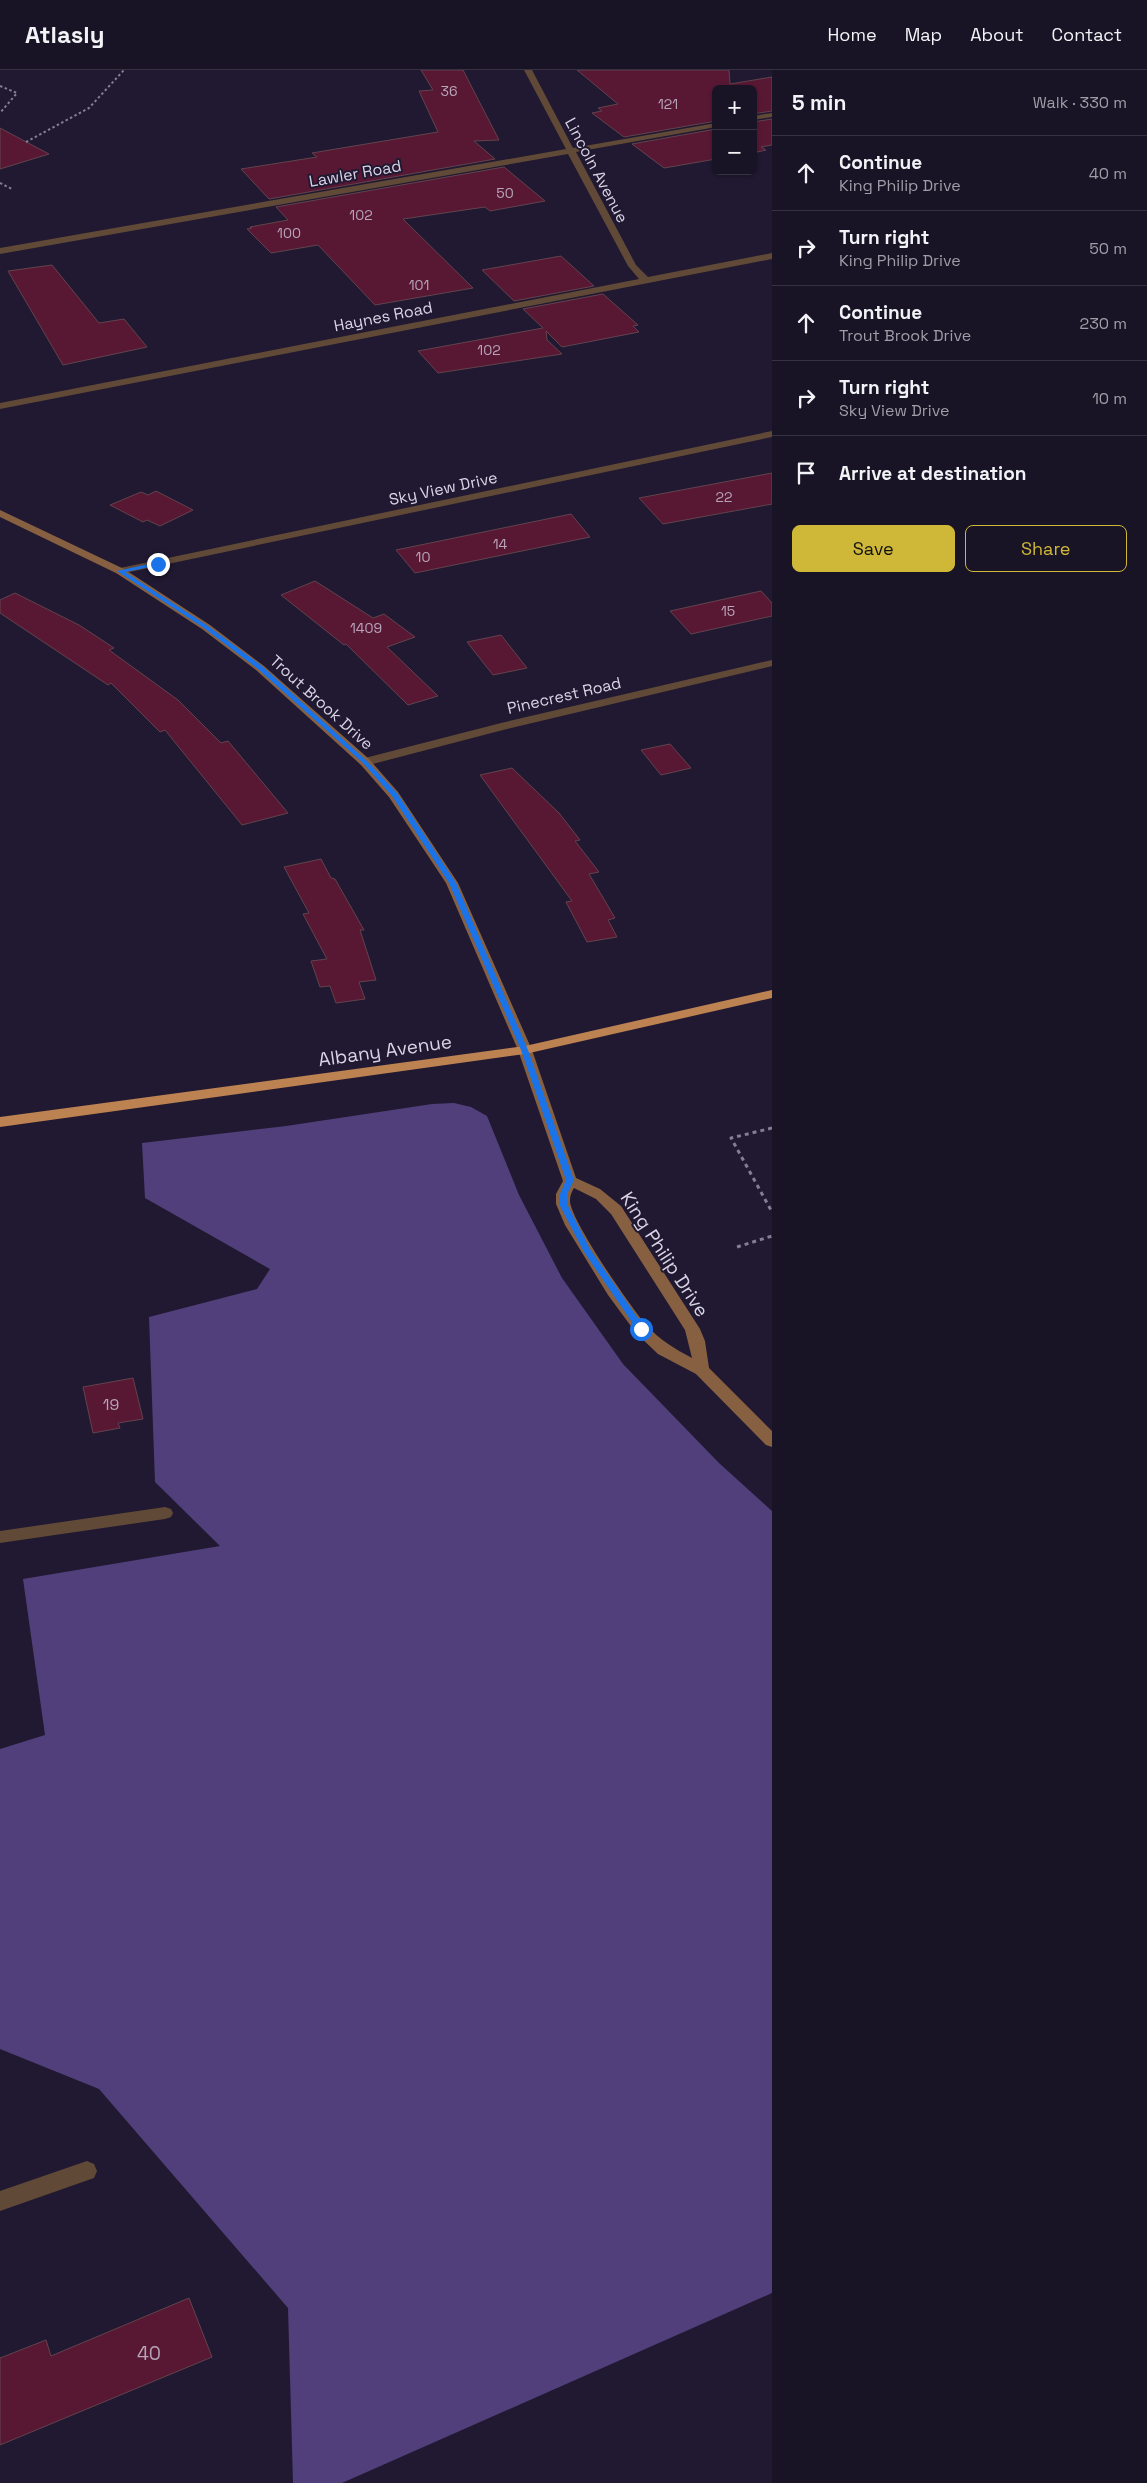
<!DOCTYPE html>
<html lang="en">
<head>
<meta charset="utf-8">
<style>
  body { margin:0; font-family:"Space Grotesk",sans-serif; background:#252032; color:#f1f3f6 }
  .controls { position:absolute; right:15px; top:15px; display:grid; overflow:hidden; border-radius:8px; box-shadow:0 1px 4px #0004 }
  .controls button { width:45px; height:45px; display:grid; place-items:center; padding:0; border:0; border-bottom:1px solid #363242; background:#181325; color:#f1f3f6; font:25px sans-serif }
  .stop { position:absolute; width:15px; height:15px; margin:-11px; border:4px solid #1a73e8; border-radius:50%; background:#fff }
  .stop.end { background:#1a73e8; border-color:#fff; box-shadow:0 1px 5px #0008 }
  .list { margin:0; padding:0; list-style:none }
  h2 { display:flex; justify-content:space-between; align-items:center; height:65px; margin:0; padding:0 20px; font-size:21px }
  h2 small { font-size:16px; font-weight:400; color:#9f9ea7 }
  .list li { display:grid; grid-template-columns:32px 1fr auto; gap:15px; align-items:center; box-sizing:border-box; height:75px; padding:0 20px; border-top:1px solid #363242 }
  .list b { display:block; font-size:19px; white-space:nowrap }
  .list p { margin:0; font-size:16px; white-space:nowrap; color:#9f9ea7 }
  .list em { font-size:16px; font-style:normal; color:#9f9ea7 }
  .actions { display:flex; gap:10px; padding:15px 20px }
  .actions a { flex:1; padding:11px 0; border:1px solid #cfb837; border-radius:8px; text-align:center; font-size:18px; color:#cfb837 }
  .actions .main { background:#cfb837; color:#111 }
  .icon { flex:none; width:28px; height:28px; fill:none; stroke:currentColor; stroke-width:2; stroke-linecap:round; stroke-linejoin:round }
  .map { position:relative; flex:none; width:772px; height:2413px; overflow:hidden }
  header { display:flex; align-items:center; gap:30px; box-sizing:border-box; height:70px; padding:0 25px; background:#181325; border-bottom:1px solid #363242 }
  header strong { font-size:24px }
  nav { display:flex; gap:28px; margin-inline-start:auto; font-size:18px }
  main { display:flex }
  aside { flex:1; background:#181325 }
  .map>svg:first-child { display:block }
  .forest { fill:#503f7a }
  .building { fill:#581834; stroke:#62434d }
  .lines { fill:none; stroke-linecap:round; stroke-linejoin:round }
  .path-far1 { stroke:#837e92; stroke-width:2; stroke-dasharray:2.5 2.5; stroke-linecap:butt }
  .path { stroke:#837e92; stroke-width:3; stroke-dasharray:4 4; stroke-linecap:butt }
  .street { fill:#604936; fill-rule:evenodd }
  .secondary { fill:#866041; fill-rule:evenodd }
  .highway { fill:#bd8251; fill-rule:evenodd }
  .route { fill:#1a73e8 }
  .labels { text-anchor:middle; stroke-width:4; stroke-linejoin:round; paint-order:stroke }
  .far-number-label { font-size:14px; fill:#b8a5b9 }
  .far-street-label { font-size:16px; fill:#d8d4e5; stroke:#201931 }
  .number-label { font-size:16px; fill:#b8a5b9 }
  .street-label { font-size:19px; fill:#d8d4e5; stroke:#201931 }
  .near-number-label { font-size:19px; fill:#b8a5b9 }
</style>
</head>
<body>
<header>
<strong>Atlasly</strong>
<nav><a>Home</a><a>Map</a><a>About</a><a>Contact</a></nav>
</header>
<main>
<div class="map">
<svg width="772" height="2413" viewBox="0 0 772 2413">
  <rect width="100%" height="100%" fill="#201931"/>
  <path class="forest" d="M454 1033 471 1037 487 1046 519 1125 562 1208 623 1294 719 1393 772 1441V2223L342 2413H293L288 2238 99 2019 0 1979V1679L45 1665 23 1509 220 1476 155 1412 149 1247 257 1219 270 1199 145 1128 142 1073 286 1056 432 1034Z"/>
  <path class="building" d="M421 0H463L499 70 474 71 495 89 269 129 241 99 317 87 312 83 438 62 419 21 433 20Z
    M577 0H729L730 14 772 7V41L753 44V19H716V51L624 67 592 43 602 41 598 38 618 34Z
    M772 49V75L761 77 766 80 753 83V52Z
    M0 58 49 84 0 99Z
    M716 59V89L664 98 632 74Z
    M504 97 545 131 490 141 485 137 403 149 473 218 375 235 318 175 271 183 247 159 252 158 250 157 288 150 276 137Z
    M561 186 594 216 514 231 482 200Z
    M52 195 99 253 124 249 147 277 63 295 8 201Z
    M603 224 638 255 633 256 639 262 562 277 546 261 547 270 562 284 438 303 418 281 543 258 523 239Z
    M772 403V434L663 454 639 428Z
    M156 421 193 440 160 456 147 450 143 452 110 435 141 422 148 425Z
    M571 444 590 467 415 503 396 480Z
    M315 511 373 548 384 544 415 567 387 577 438 626 408 635 346 574 344 575 281 525Z
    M761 521 772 533V546L691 564 670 541Z
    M15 523 79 555 114 578 109 580 178 630 221 673 228 671 288 743 242 755 165 660 160 662 111 613 108 615 0 543V530Z
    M501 565 527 598 493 605 467 572Z
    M670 674 691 698 661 705 641 680Z
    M512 698 559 743 580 770 575 771 599 802 589 804 615 848 608 850 617 867 587 872 566 832 572 831 480 705Z
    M321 789 331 808 335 809 364 860H360L376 910 359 912 365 929 336 933 330 916 320 917 311 891 327 889 303 844 309 843 284 797Z
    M133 1308 143 1349 118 1353 120 1358 93 1363 83 1317Z
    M189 2228 212 2287 0 2375V2288L46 2270 51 2286Z"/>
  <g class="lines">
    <path class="path-far1" d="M0 16 17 23 0 43
      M26 72 89 38 124 0
      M0 113 12 119"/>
    <path class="path" d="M772 1058 731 1068 772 1142
      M737 1177 772 1166"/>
    <path class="street" d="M524 0H532L573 78 716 53V57L576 82 636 195 648 207 772 183V189L0 339V333L639 209 628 196 568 84 0 184V178L566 79Z
      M772 43V47L753 50V46Z
      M772 361V367L120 504 115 501 120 498Z
      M772 590V596L503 660 365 696 359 692 361 689 501 653Z
      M165 1437 171 1439 173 1443 171 1447 165 1449 0 1473V1461Z
      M87 2091 94 2094 97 2101 94 2108 0 2141V2121Z"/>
    <path class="secondary" d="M0 440 124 499 210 555 264 596 369 689 398 722 458 813 532 980 576 1108 600 1119 621 1136 700 1259 705 1271 709 1298 772 1361V1377L766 1375 696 1304 658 1284 636 1263 608 1225 565 1155 556 1134V1124L563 1111 518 980 446 813 389 727 361 695 256 600 202 559 116 503 0 447ZM574 1118 596 1129 611 1144 685 1260 692 1288C675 1279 660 1270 646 1255 630 1236 573 1154 570 1132 570 1126 571 1123 574 1118Z"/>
    <path class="highway" d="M772 920V928L525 984 0 1057V1047L525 976Z"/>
  </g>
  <path class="route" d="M158 492 160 495 125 502 208 556 262 596 367 691 397 723 456 813 528 980 574 1110 567 1124V1134L590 1179 644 1257V1261H638L584 1182 559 1134 560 1124 566 1110 521 980 449 813 392 726 363 693 258 599 204 558 117 501Z"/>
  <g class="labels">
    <g class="far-number-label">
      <text x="449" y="26">36</text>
      <text x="668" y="39">121</text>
      <text x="505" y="128">50</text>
      <text x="361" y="150">102</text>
      <text x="289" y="168">100</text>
      <text x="419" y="220">101</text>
      <text x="489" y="285">102</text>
      <text x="724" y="432">22</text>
      <text x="500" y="479">14</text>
      <text x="423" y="492">10</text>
      <text x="728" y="546">15</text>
      <text x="366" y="563">1409</text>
    </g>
    <g class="far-street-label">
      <text transform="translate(597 100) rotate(62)" y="6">Lincoln Avenue</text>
      <text transform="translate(355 103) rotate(-10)" y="6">Lawler Road</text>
      <text transform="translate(383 246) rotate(-11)" y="6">Haynes Road</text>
      <text transform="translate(443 418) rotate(-12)" y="6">Sky View Drive</text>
      <text transform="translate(564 625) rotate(-13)" y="6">Pinecrest Road</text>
      <text transform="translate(322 632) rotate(42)" y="6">Trout Brook Drive</text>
    </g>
    <g class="number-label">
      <text x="111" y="1340">19</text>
    </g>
    <g class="street-label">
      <text transform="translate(385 980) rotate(-8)" y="7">Albany Avenue</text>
      <text transform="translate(665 1184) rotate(57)" y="7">King Philip Drive</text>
    </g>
    <g class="near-number-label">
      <text x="149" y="2290">40</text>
    </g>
  </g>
</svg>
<div class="controls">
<button>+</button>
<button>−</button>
</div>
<div class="stop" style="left:641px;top:1259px"></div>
<div class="stop end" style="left:158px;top:494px"></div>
</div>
<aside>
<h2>5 min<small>Walk · 330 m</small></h2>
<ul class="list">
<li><svg class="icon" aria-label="ahead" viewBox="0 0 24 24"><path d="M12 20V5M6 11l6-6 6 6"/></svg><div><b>Continue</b><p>King Philip Drive</p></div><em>40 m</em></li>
<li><svg class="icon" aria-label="right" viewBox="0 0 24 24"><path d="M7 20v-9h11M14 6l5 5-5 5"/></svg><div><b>Turn right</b><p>King Philip Drive</p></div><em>50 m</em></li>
<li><svg class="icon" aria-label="ahead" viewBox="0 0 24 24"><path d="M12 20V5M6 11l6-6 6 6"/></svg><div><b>Continue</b><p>Trout Brook Drive</p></div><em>230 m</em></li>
<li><svg class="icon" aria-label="right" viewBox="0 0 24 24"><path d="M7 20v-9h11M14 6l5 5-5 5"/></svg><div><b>Turn right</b><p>Sky View Drive</p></div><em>10 m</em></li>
<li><svg class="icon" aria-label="arrive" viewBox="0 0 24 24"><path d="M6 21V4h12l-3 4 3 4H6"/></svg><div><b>Arrive at destination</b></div></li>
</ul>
<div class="actions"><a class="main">Save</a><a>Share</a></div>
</aside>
</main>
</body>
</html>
